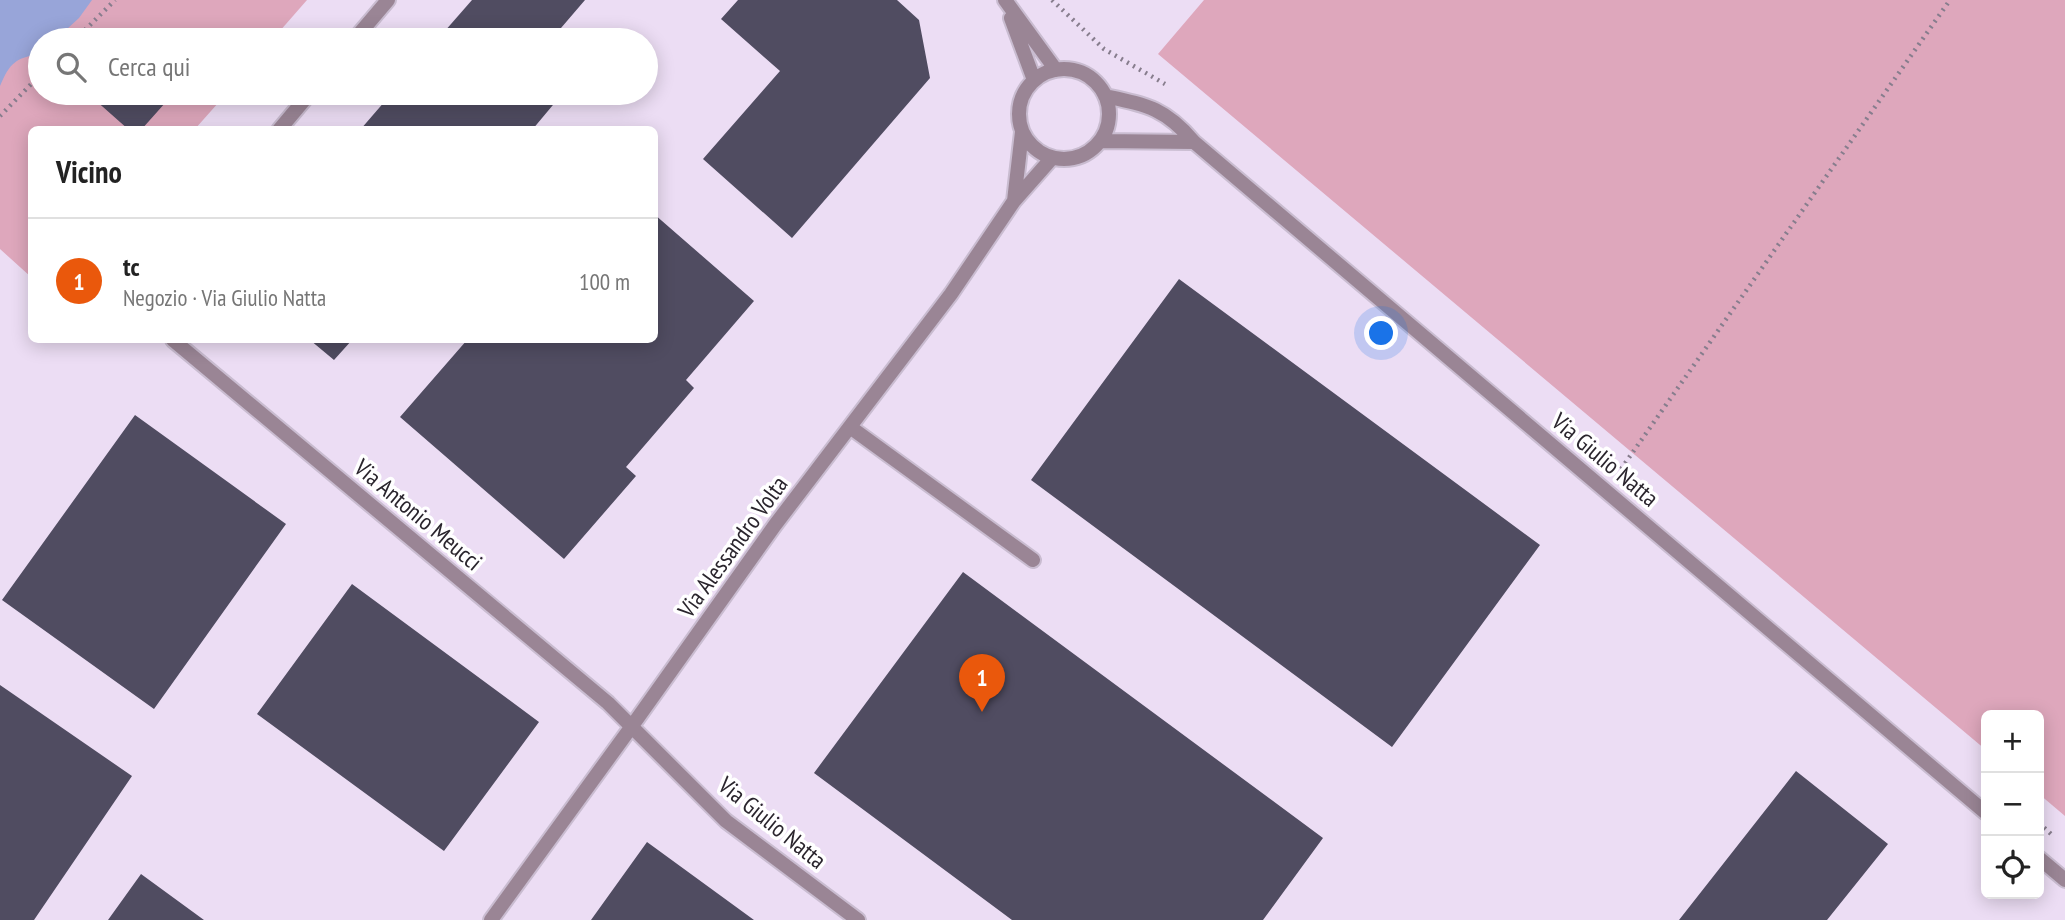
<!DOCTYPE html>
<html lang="it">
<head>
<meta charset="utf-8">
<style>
  body { margin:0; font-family:"PT Sans Narrow",sans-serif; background:#f2f2f2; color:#222 }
  .controls { position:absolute; right:21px; bottom:21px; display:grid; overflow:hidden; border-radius:10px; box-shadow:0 4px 18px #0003 }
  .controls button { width:63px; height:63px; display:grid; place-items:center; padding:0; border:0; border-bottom:2px solid #e0e0e0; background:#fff; color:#222; font:35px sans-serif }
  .you { position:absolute; left:1382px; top:334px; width:24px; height:24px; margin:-18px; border:5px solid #fff; border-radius:50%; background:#1a73e8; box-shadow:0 0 0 10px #1a73e833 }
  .badge { display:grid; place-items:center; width:46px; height:46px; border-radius:50%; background:#ea580c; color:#fff; font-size:23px; font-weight:700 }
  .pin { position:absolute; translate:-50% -58px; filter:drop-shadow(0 2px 4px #0008) }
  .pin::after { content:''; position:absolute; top:37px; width:24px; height:21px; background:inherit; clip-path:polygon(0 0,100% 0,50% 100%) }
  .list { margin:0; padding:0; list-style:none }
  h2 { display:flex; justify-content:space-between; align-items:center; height:91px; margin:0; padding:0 28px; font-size:30px }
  h2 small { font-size:23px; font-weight:400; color:#767676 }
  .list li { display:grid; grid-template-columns:46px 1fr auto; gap:21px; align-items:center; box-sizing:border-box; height:126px; padding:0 28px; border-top:2px solid #e0e0e0 }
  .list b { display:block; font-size:26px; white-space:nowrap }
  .list p { margin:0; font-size:23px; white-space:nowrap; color:#767676 }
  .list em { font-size:23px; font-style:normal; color:#767676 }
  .icon { flex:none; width:38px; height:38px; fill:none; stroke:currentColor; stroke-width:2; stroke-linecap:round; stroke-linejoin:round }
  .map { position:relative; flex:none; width:2065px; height:920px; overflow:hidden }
  .search { position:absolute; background:#fff; box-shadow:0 4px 18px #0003; left:28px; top:28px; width:630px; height:77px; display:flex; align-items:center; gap:18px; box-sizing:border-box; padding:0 24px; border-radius:38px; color:#767676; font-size:26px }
  .panel { position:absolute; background:#fff; box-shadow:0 4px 18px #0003; left:28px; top:126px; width:630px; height:217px; border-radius:10px }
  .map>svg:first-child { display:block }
  .green { fill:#dea7bc }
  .water { fill:#98a5d9 }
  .building { fill:#504c61 }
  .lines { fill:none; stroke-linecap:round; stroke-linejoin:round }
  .street-casing { stroke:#c9bcd0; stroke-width:18 }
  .path { stroke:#877d8d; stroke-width:4.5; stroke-dasharray:2 5; stroke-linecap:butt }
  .street { stroke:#9a8595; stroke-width:14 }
  .labels { text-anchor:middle; stroke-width:7; stroke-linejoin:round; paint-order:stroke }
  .street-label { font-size:24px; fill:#2a252d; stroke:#fff }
</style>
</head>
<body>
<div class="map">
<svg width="2065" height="920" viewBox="0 0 2065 920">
  <rect width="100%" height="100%" fill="#ecddf4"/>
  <path class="green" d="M0 0H307L272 40H40V93H227L195 129 32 130 31 277 0 249Z
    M1204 0H2065V816L2039 794V715H1986V750L1158 54Z"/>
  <path class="water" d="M0 0H92L79 18 55 40H40V54C15 58 10 63 0 86Z"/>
  <path class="building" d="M472 0H585L561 28 574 40H437Z
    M738 0H897L919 20 930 78 792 238 703 159 780 71 721 19Z
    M100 93H174L141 130H129L94 99Z
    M392 93H563L532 130H360Z
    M654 214 754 301 686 380 694 388 626 467 636 476 564 559 400 417 467 340H654Z
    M1179 279 1540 545 1392 747 1031 480Z
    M310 340H352L334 360Z
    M135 415 286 524 154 709 2 600Z
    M963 572 1323 838 1263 920H1012L814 773Z
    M352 584 539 722 444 851 257 714Z
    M0 685 132 776 34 920H0Z
    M1796 771 1888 844 1827 920H1679Z
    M647 842 754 920H591Z
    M141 874 204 920H108Z"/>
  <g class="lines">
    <defs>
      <path id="street" d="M1005 0 1056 70
        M1011 18 1034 80
        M354 40 388 0
        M1019 114a45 45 0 1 1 90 0a45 45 0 1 1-90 0Z
        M1105 96C1147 105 1165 108 1194 142L1986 813
        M279 130 310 93
        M1100 141 1194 142
        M1014 201 1022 132
        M173 340 608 703 726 821 858 920
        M850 427 1033 560
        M2039 858 2065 880
        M491 920 632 726 775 525 951 294 1014 201 1052 158"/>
    </defs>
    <use href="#street" class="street-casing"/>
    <path class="path" d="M1052 0 1104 49 1165 84
      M75 40 115 0
      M0 116 40 75
      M1621 469 1950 0
      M2039 823 2051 834"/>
    <use href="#street" class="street"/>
  </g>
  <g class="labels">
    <g class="street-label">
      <text transform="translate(1605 460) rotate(40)" y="8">Via Giulio Natta</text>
      <text transform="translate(418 515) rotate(40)" y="8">Via Antonio Meucci</text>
      <text transform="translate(733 547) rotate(-54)" y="8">Via Alessandro Volta</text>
      <text transform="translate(772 823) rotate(39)" y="8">Via Giulio Natta</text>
    </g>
  </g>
</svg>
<div class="controls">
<button>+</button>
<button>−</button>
<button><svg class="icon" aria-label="locate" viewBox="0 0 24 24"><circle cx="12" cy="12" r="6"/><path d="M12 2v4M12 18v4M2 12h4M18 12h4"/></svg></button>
</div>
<div class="you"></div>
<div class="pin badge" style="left:982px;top:712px">1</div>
<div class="search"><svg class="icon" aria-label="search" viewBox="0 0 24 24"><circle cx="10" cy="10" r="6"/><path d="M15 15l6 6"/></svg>Cerca qui</div>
<section class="panel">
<h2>Vicino<small></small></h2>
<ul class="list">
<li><span class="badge">1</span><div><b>tc</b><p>Negozio · Via Giulio Natta</p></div><em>100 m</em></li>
</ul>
</section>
</div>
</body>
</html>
